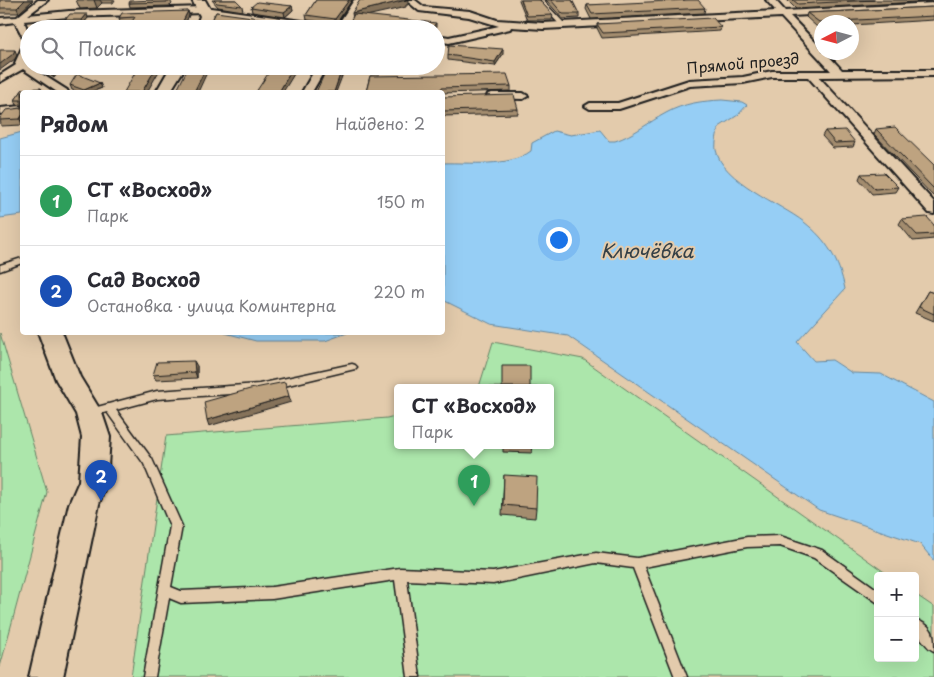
<!DOCTYPE html>
<html lang="ru">
<head>
<meta charset="utf-8">
<style>
  body { margin:0; font-family:"Playpen Sans",sans-serif; background:#f2f2f3; color:#2b2b33 }
  .controls { position:absolute; right:15px; bottom:15px; display:grid; overflow:hidden; border-radius:5px; box-shadow:0 5px 20px #0002 }
  .controls button { width:45px; height:45px; display:grid; place-items:center; padding:0; border:0; border-bottom:1px solid #e1e1e2; background:#fff; color:#2b2b33; font:25px sans-serif }
  .compass { position:absolute; left:814px; top:15px; width:45px; height:45px; border-radius:50%; background:#fff; box-shadow:0 5px 20px #0002; rotate:264deg }
  .you { position:absolute; left:558px; top:239px; width:18px; height:18px; margin:-12px; border:4px solid #fff; border-radius:50%; background:#1a73e8; box-shadow:0 0 0 8px #1a73e833 }
  .badge { display:grid; place-items:center; width:32px; height:32px; border-radius:50%; background:#7c3aed; color:#fff; font-size:16px; font-weight:700 }
  .pin { position:absolute; translate:-50% -41px; filter:drop-shadow(0 1px 2px #0008) }
  .pin::after { content:''; position:absolute; top:26px; width:18px; height:15px; background:inherit; clip-path:polygon(0 0,100% 0,50% 100%) }
  .popup { position:absolute; left:394px; top:384px; width:160px; height:65px; box-sizing:border-box; display:grid; place-content:center; border-radius:5px; background:#fff; filter:drop-shadow(0 1px 4px #0005); font-size:16px; white-space:nowrap; color:#7c7c81 }
  .popup b { font-size:19px; color:#2b2b33 }
  .popup::after { content:''; position:absolute; left:50%; top:100%; margin-left:-10px; border:10px solid transparent; border-top-color:#fff }
  .list { margin:0; padding:0; list-style:none }
  h2 { display:flex; justify-content:space-between; align-items:center; height:65px; margin:0; padding:0 20px; font-size:21px }
  h2 small { font-size:16px; font-weight:400; color:#7c7c81 }
  .list li { display:grid; grid-template-columns:32px 1fr auto; gap:15px; align-items:center; box-sizing:border-box; height:90px; padding:0 20px; border-top:1px solid #e1e1e2 }
  .list b { display:block; font-size:19px; white-space:nowrap }
  .list p { margin:0; font-size:16px; white-space:nowrap; color:#7c7c81 }
  .list em { font-size:16px; font-style:normal; color:#7c7c81 }
  .icon { flex:none; width:28px; height:28px; fill:none; stroke:currentColor; stroke-width:2; stroke-linecap:round; stroke-linejoin:round }
  .map { position:relative; flex:none; width:934px; height:677px; overflow:hidden }
  .search { position:absolute; background:#fff; box-shadow:0 5px 20px #0002; left:20px; top:20px; width:425px; height:55px; display:flex; align-items:center; gap:12px; box-sizing:border-box; padding:0 18px; border-radius:28px; color:#7c7c81; font-size:19px }
  .panel { position:absolute; background:#fff; box-shadow:0 5px 20px #0002; left:20px; top:90px; width:425px; height:245px; border-radius:5px }
  .map>svg:first-child { display:block }
  .green { fill:#ace6ab; stroke:#648164 }
  .water { fill:#96cef5; stroke:#65879e }
  .lines { fill:none; stroke-linecap:round; stroke-linejoin:round }
  .lane-casing { stroke:#1c1c1c; stroke-width:3 }
  .street-casing { stroke:#1c1c1c; stroke-width:4 }
  .secondary-casing { stroke:#1c1c1c; stroke-width:4 }
  .lane { fill:#e3cbac; fill-rule:evenodd }
  .street { fill:#e3cbac; fill-rule:evenodd }
  .secondary { fill:#e3cbac; fill-rule:evenodd }
  .wall { fill:#a38c6e; stroke:#1c1c1c }
  .shaded-wall { fill:#85725a; stroke:#1c1c1c }
  .building { fill:#bea380; stroke:#1c1c1c }
  .labels { text-anchor:middle; stroke-width:4; stroke-linejoin:round; paint-order:stroke }
  .far-street-label { font-size:15px; fill:#1c1c1c; stroke:#e3cbac }
  .water-label { font-size:19px; font-style:italic; fill:#344047; stroke:#e3cbac }
</style>
</head>
<body>
<div class="map">
<svg width="934" height="677" viewBox="0 0 934 677">
  <rect width="100%" height="100%" fill="#e3cbac"/>
  <filter id="ink" filterUnits="userSpaceOnUse"><feTurbulence type="fractalNoise" baseFrequency=".02" numOctaves="2"/><feDisplacementMap in="SourceGraphic" scale="10" xChannelSelector="R" yChannelSelector="G"/><feConvolveMatrix kernelMatrix="1 2 1 2 8 2 1 2 1" color-interpolation-filters="sRGB"/></filter>
  <g filter="url(#ink)">
    <path class="green" d="M0 333 47 492 0 667Z
      M493 342 583 359 890 576H878V658H915V594L934 607V677H131L166 436 387 418 398 415V445H550V387H479Z"/>
    <path class="water" d="M722 100 742 102 747 105 738 115 719 127C717 134 715 144 716 150 722 181 781 204 804 222 827 240 839 260 845 289L797 342 814 361 832 360 852 373 881 374 934 402V561L920 544 819 510 568 336 491 324 443 300V163C470 162 508 168 531 151L532 143 554 131 571 135 600 130 609 141H615C634 135 649 122 666 113 684 103 702 101 722 100Z
      M22 132V215L0 218V138Z
      M225 333H347L325 341H256Z"/>
    <g class="lines">
      <defs>
        <path id="lane" d="M540 0H544L547 5 564 23V25H560L543 7Z
          M22 258V263L0 271V265Z
          M352 364 355 365 357 367 355 369 259 392 157 399 116 410 152 459 182 526 171 587 181 591 272 587 400 568 493 572 596 553 637 558 747 537 780 536 822 550 878 590V603L814 558 780 546 747 547 644 567 687 677H675L633 568 596 563 493 584 407 580 420 677H408L395 580 272 599 181 603 169 598 155 677H143L170 526 144 464 107 412 89 417 86 416 84 413 86 410 157 391 259 384Z
          M915 619C934 627 934 633 934 651 926 648 923 638 915 633Z"/>
        <path id="street" d="M38 0H48L28 15 69 11 204 7 337 26 354 0H362L345 29H319L204 13 69 17 24 21C30 34 31 49 25 62L29 66 67 90 68 92H57L23 69 0 82V75L16 65 15 63 25 41 15 22 0 24V18L17 17Z
          M406 0H415L424 7 470 11 497 20 543 23 776 11 766 0H775L785 11 934 3V9L790 16 822 49V52H825L842 70H934V76L819 77 934 202V214L929 213 808 77H772L743 83 690 86 619 109H590L585 106 590 103H618L689 80 743 77 772 71H831L781 17 543 29 511 27 510 29 449 43 436 41V35L449 37 499 26 469 17 419 11Z
          M317 66H327L312 92H302Z
          M492 93H523L528 96 523 99 488 98 487 96 488 94Z
          M22 106V112L0 114V108Z"/>
        <path id="secondary" d="M192 0H205L214 16 209 29H195L200 16Z
          M171 66H186L170 92H156Z
          M38 332H62L80 377 102 413 110 437 107 481 99 504 63 677H29L69 504 79 481 82 437 76 414 56 380Z"/>
      </defs>
      <use href="#lane" class="lane-casing"/>
      <use href="#street" class="street-casing"/>
      <use href="#secondary" class="secondary-casing"/>
      <use href="#lane" class="lane"/>
      <use href="#street" class="street"/>
      <use href="#secondary" class="secondary"/>
    </g>
    <path class="wall" d="M0 0H33L19 13H0Z
      M76 0H115L113 3H102L97 8 80 9Z
      M157 0H170L172 4 170 6 130 7 129 3Z
      M212 0H236L242 6 243 11 218 7Z
      M316 0H352L336 24 307 20 306 15Z
      M519 0H540L542 3 553 15 552 20H527Z
      M546 0H572L579 14V18L563 19Z
      M787 0H934V1L796 9Z
      M587 5 705 8 704 13 591 19 586 9Z
      M292 6 293 10 285 17 252 12 251 7Z
      M934 7V20L852 25V22H822V26L817 27 806 17 807 13Z
      M188 11 189 15 183 29H127L132 22 120 23 119 18Z
      M216 12 275 25 270 29H242L228 27 227 29H208Z
      M88 18 83 24 67 25 65 20Z
      M597 24 721 27 720 31 602 38 597 28Z
      M503 54 495 66 448 60V55Z
      M37 66H62L54 78Z
      M370 76 511 86V91L442 93 366 92Z
      M100 83 102 88 91 92H80L72 90 70 85Z
      M23 89 22 125 1 126 0 118 21 108V105H17L15 100Z
      M442 97 518 109V114L442 116Z
      M876 129 934 165V197L874 134Z
      M825 131 855 142 853 147 833 148 822 136Z
      M861 174 898 187 895 192 872 194 859 179Z
      M902 219 934 225V239L913 241 899 224Z
      M928 291 934 293V321L915 313Z
      M197 366V378L156 380 153 375Z
      M503 445H533L532 453 503 452Z
      M504 475 536 508 535 518 502 515Z"/>
    <path class="shaded-wall" d="M25 0H33L19 13 17 8Z
      M94 0H100L102 3 97 8Z
      M349 0H352L336 24 335 19Z
      M404 0H408V5H406V7L353 19 352 13Z
      M292 6 293 10 285 17 284 12Z
      M188 11 189 15 183 29H179Z
      M87 14 88 18 83 24 82 20Z
      M274 20 275 25 270 29H266L265 27Z
      M227 22 228 27 227 29H224Z
      M436 23V27L435 29H431Z
      M503 49V54L495 66V62Z
      M15 50 17 55 15 59 0 70V64Z
      M55 66H62L54 78 51 72Z
      M157 66H162L147 92H142Z
      M207 66H210L198 92H194Z
      M294 66H299L283 92H279Z
      M343 66H346L336 92H334Z
      M100 83 102 88 91 92H85L84 90Z
      M41 88 43 92H38Z
      M22 115V125L20 119Z
      M194 361 197 366V378L195 372Z
      M289 396 291 402 209 426 207 420Z"/>
    <path class="building" d="M0 0H25L17 8H0Z
      M157 0H170L169 2 129 3 130 1Z
      M214 0H236L242 6 217 3Z
      M316 0H349L335 19 306 15Z
      M360 0H406L352 13Z
      M521 0H540L542 3 553 15 527 16Z
      M551 0H572L579 14H563Z
      M689 0H698L705 8 592 14 587 5Z
      M793 0H874L798 4Z
      M257 2 292 6 284 12 251 7Z
      M934 7V16L819 22 807 13Z
      M188 11 179 29H127L135 17 119 18 122 13Z
      M216 12 274 20 265 27 227 22 224 29H208Z
      M70 14H87L82 20H65Z
      M354 14 436 23 431 29H347Z
      M713 18 721 27 603 33 597 24Z
      M301 23 319 26 317 29H297Z
      M449 45 503 49 495 62 448 55Z
      M0 50H15L13 54 0 64Z
      M43 66H55L51 72Z
      M139 66H157L142 92H124Z
      M189 66H207L194 92H176Z
      M273 66H294L279 92H256Z
      M328 66H343L334 92H316Z
      M77 74 100 83 84 90 70 85Z
      M507 74 511 86 441 88 440 92H366L370 76Z
      M41 88 38 92H22V115L20 119 0 120V118L6 110 21 108V100H15L23 89Z
      M514 95 518 109 442 111V97Z
      M895 127 934 165V189L876 129Z
      M845 130 855 142 835 143 825 131Z
      M884 173 898 187 875 189 861 174Z
      M927 217 934 225V234L917 235 902 219Z
      M928 291 934 293V314L919 307Z
      M194 361 195 372 153 375 157 362Z
      M502 366H530V387H502Z
      M285 382 289 396 207 420 204 402 250 389Z
      M504 475 537 477 536 508 503 505Z"/>
  </g>
  <g class="labels">
    <g class="far-street-label">
      <text transform="translate(743 64) rotate(-5)" y="5">Прямой проезд</text>
    </g>
    <g class="water-label">
      <text x="647" y="258">Ключёвка</text>
    </g>
  </g>
</svg>
<div class="controls">
<button>+</button>
<button>−</button>
</div>
<svg class="compass" viewBox="-18 -18 36 36"><path d="M0-13l5 13h-10z" fill="#e53935"/><path d="M0 13l5-13h-10z" fill="#7c7c81"/></svg>
<div class="you"></div>
<div class="pin badge" style="left:474px;top:506px;background:#2e9e5b">1</div>
<div class="popup"><b>СТ «Восход»</b>Парк</div>
<div class="pin badge" style="left:101px;top:501px;background:#1a4fb4">2</div>
<div class="search"><svg class="icon" aria-label="search" viewBox="0 0 24 24"><circle cx="10" cy="10" r="6"/><path d="M15 15l6 6"/></svg>Поиск</div>
<section class="panel">
<h2>Рядом<small>Найдено: 2</small></h2>
<ul class="list">
<li><span class="badge" style="background:#2e9e5b">1</span><div><b>СТ «Восход»</b><p>Парк</p></div><em>150 m</em></li>
<li><span class="badge" style="background:#1a4fb4">2</span><div><b>Сад Восход</b><p>Остановка · улица Коминтерна</p></div><em>220 m</em></li>
</ul>
</section>
</div>
</body>
</html>
